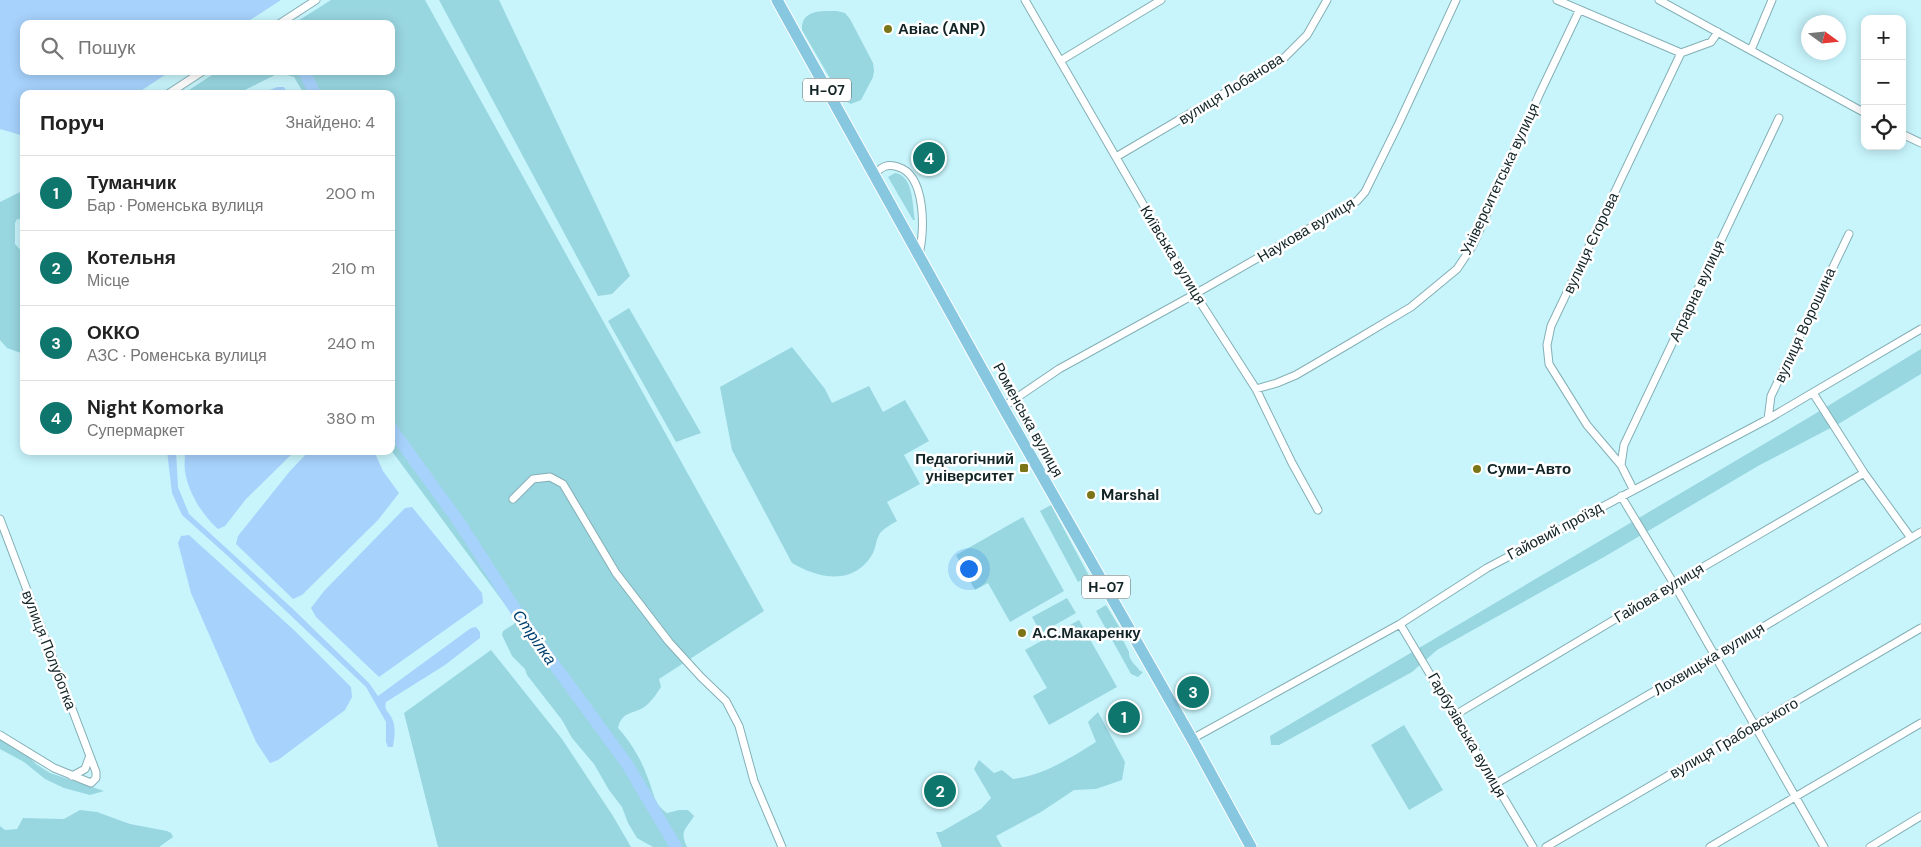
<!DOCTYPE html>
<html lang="uk">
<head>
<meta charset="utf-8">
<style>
  body { margin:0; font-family:"DM Sans",sans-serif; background:#f2f2f2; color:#222 }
  .controls { position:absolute; right:15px; top:15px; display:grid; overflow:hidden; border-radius:10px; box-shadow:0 2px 12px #0003 }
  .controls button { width:45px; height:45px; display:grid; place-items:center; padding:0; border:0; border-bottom:1px solid #e0e0e0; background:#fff; color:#222; font:25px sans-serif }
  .compass { position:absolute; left:1801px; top:15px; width:45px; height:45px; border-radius:50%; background:#fff; box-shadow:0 2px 12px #0003; rotate:105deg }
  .you { position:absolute; left:968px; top:568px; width:18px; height:18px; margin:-12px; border:4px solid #fff; border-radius:50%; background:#1a73e8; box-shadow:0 0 0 8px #1a73e833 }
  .badge { display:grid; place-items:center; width:32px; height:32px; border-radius:50%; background:#0f766e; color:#fff; font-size:16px; font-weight:700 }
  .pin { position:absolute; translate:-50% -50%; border:2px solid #fff; box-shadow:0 1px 5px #0006 }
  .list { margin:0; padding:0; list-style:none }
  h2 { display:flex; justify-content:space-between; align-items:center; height:65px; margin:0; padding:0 20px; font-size:21px }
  h2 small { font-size:16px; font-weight:400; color:#767676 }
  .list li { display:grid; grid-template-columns:32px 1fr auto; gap:15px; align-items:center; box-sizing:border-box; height:75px; padding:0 20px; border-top:1px solid #e0e0e0 }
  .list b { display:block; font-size:19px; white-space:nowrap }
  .list p { margin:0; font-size:16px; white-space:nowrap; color:#767676 }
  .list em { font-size:16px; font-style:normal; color:#767676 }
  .icon { flex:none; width:28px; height:28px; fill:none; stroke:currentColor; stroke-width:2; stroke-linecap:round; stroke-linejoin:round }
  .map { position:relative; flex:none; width:1921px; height:847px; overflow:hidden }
  .search { position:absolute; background:#fff; box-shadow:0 2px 12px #0003; left:20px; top:20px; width:375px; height:55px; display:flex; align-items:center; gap:12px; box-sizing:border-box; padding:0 18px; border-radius:10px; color:#767676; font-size:19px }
  .panel { position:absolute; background:#fff; box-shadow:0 2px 12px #0003; left:20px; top:90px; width:375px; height:365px; border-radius:10px }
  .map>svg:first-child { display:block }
  .green { fill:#98d6e0 }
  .water { fill:#a7d2fc }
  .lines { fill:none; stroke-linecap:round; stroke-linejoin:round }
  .river { stroke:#a7d2fc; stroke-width:12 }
  .street-casing { stroke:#84afb6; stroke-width:9 }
  .primary-casing { stroke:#fff; stroke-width:13 }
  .street { stroke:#fff; stroke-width:7 }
  .primary { stroke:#88c7e0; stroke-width:11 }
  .poi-dot { fill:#7b7518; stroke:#fff; stroke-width:2 }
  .labels { text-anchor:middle; stroke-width:5; stroke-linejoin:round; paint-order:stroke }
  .shield { fill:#fff; stroke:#596667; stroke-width:1 }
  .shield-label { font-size:14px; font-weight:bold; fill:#122426 }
  .poi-label { font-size:15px; font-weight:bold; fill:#122426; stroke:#fff; text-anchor:start }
  .street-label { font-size:15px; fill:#122426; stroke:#fff }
  .water-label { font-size:16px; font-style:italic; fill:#03406f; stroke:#fff }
</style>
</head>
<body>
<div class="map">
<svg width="1921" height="847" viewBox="0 0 1921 847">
  <rect width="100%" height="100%" fill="#c8f5fc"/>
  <path class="green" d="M331 0H425L764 611 659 679 661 687C657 693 653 699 648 704 637 715 622 709 618 728 630 741 641 759 647 776 653 789 653 804 667 813L679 810H688L694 816C686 830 679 830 687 847H653L637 838 628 823 622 807 609 790 594 764 572 738 562 720 527 675 525 669 512 656 502 635 503 631 514 624 515 618 391 450V94H304L294 77 279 73 237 94H183L218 71H391V24H293Z
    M439 0H499L630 276 612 294 598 296Z
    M837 11 845 13 850 19 873 63 874 71 873 77 861 100 851 104 842 99 802 30C801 9 822 11 837 11Z
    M895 173C914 176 912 205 915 220H913L888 177Z
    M22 191H24V220L17 219 15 223V244L24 254V354L7 348 0 340V202Z
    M629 308 701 433 676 442 608 321Z
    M792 347 825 389 832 403 869 386 883 412 905 400 929 441 904 455 920 484 887 502 897 521C892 524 882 529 879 535 876 540 876 547 873 553 855 586 819 579 792 563L732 450 720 387Z
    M1921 349V374L1840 423 1758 466 1604 557 1437 650 1412 672 1279 745H1271L1270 736 1813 415Z
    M1051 505 1089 576 1078 582 1040 511Z
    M1023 517 1064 591 1010 622 988 583 975 590 956 555Z
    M1067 598 1076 613 1041 633 1032 617Z
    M1106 605 1121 630 1122 638 1129 652C1128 660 1136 665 1140 671L1143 672 1138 677 1131 674 1096 611Z
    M1079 620 1117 687 1049 725 1033 696 1047 688 1025 650Z
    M491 650 562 739 613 816 631 847H438L404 713Z
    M1098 712 1125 762 1122 780 1096 789 1074 790 1041 812 996 836 1002 847H942L936 832H941L981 809 991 798 974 769 979 760 994 773 1002 770 1013 779C1045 775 1070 758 1096 742L1088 722Z
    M1404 725 1443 790 1409 810 1371 745Z
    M0 737 20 748 36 764 50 773 104 791 90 795 64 788 45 779 24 762 0 749Z
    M80 810 97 812 130 824 167 831 171 833 173 837 159 847H0V826L5 830 17 829 23 818 64 819Z"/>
  <path class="water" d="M0 0H281L244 24H24V71H171L136 94H24V136L0 129Z
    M277 87H284L288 94H260Z
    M167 451H176L178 487 189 514 293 609 369 683 378 696 471 628 476 627 480 632V638L445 665 386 702C383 711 391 713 393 721 396 729 394 739 393 747H388L386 742V722L366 687 230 558 182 515 172 493Z
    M185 451H295L246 499 225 526 218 529C202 515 188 492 185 471 184 465 185 458 185 451Z
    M309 451H374L383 471 399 493 378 520 302 595 293 599 236 544 238 536 290 471Z
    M412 507 482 593 483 603 379 677 316 617 311 608 324 591 405 508Z
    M189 535 295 631 351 687 352 697 345 710 278 760 270 763 256 742 191 593 178 543 181 536Z"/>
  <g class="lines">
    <path class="river" d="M304 71 315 94
      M391 428 459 522 526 626 627 764 676 847"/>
    <defs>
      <path id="street" d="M1025 0 1195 294 1256 389 1292 463 1318 510
        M1557 0 1681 53
        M1659 0 1865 113
        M279 24 316 0
        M1751 50 1772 0
        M1060 61 1161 0
        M168 94 203 71
        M1902 134 1921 143
        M1116 157 1284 58 1307 35 1327 0
        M874 174C882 167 887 163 898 167 926 175 925 231 919 254
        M1256 389 1277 383 1296 375 1349 344 1411 307 1457 269 1473 245 1539 95 1579 11
        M1813 393 1864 473 1911 538
        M1003 407 1059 369 1195 294 1357 201 1365 192 1399 123 1456 0
        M1768 419 1771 396 1849 234
        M1621 465 1624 445 1779 118
        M1633 489 1621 465 1587 425 1549 364 1547 345 1551 326 1681 53 1711 42 1718 32
        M1621 496 1674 584 1824 847
        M513 499 533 479 550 477 563 484 616 573 669 642 701 677 726 701 739 726 754 781 782 847
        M0 519 96 772V778L91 783 54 768 0 735
        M1400 624 1533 847
        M1455 715 1674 584 1864 473
        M1192 739 1400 624 1487 568 1768 419 1921 329
        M72 776 85 769 89 758
        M1495 784 1715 656 1921 532
        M1546 847 1921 628
        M1710 847 1921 723
        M1870 847 1921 816"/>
      <path id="primary" d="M777 0 1003 407 1192 739 1251 847"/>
    </defs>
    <use href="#street" class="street-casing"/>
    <use href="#primary" class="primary-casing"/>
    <use href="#street" class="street"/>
    <use href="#primary" class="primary"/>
  </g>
  <g class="poi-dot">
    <circle cx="888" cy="29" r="5"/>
    <rect x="1019" y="463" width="10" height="10" rx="2.5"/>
    <circle cx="1477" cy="469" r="5"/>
    <circle cx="1091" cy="495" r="5"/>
    <circle cx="1022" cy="633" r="5"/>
  </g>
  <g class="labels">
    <g class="shield">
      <rect x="803" y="78.5" width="48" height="23" rx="4"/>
      <rect x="1082" y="575.5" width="48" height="23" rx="4"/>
    </g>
    <g class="shield-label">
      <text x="827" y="95">Н-07</text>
      <text x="1106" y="592">Н-07</text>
    </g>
    <g class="poi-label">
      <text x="898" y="34">Авіас (ANP)</text>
      <text x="1014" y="464" text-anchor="end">Педагогічний<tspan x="1014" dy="17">університет</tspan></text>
      <text x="1487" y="474">Суми-Авто</text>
      <text x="1101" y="500">Marshal</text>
      <text x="1032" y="638">А.С.Макаренку</text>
    </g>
    <g class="street-label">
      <text transform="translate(1231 89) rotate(-32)" y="5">вулиця Лобанова</text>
      <text transform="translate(1500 179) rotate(-65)" y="5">Університетська вулиця</text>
      <text transform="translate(1306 230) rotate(-31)" y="5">Наукова вулиця</text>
      <text transform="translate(1591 243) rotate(-65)" y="5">вулиця Єгорова</text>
      <text transform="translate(1173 255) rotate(59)" y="5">Київська вулиця</text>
      <text transform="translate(1697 291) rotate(-65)" y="5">Аграрна вулиця</text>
      <text transform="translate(1805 325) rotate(-65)" y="5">вулиця Ворошина</text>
      <text transform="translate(1028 420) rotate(61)" y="5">Роменська вулиця</text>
      <text transform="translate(1555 531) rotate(-28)" y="5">Гайовий проїзд</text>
      <text transform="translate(1659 593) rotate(-31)" y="5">Гайова вулиця</text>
      <text transform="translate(49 650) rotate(69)" y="5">вулиця Полуботка</text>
      <text transform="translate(1709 659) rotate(-31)" y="5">Лохвицька вулиця</text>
      <text transform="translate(1467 735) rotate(60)" y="5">Гарбузівська вулиця</text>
      <text transform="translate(1734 738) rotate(-30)" y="5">вулиця Грабовського</text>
    </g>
    <g class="water-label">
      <text transform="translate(535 637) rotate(55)" y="6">Стрілка</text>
    </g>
  </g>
</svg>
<div class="controls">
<button>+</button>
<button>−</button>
<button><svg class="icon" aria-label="locate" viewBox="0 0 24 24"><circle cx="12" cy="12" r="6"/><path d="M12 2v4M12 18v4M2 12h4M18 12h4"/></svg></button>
</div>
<svg class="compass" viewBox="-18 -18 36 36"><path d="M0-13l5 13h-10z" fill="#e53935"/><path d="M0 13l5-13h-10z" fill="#767676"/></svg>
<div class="you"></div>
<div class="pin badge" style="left:1124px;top:717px">1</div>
<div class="pin badge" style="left:940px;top:791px">2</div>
<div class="pin badge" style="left:1193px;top:692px">3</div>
<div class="pin badge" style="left:929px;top:158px">4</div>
<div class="search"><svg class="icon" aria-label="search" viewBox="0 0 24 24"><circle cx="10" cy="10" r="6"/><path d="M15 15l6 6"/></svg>Пошук</div>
<section class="panel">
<h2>Поруч<small>Знайдено: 4</small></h2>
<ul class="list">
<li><span class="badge">1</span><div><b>Туманчик</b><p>Бар · Роменська вулиця</p></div><em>200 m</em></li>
<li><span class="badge">2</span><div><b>Котельня</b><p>Місце</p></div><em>210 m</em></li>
<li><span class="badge">3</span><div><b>ОККО</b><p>АЗС · Роменська вулиця</p></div><em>240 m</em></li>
<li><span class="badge">4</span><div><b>Night Komorka</b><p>Супермаркет</p></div><em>380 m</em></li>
</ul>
</section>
</div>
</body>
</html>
